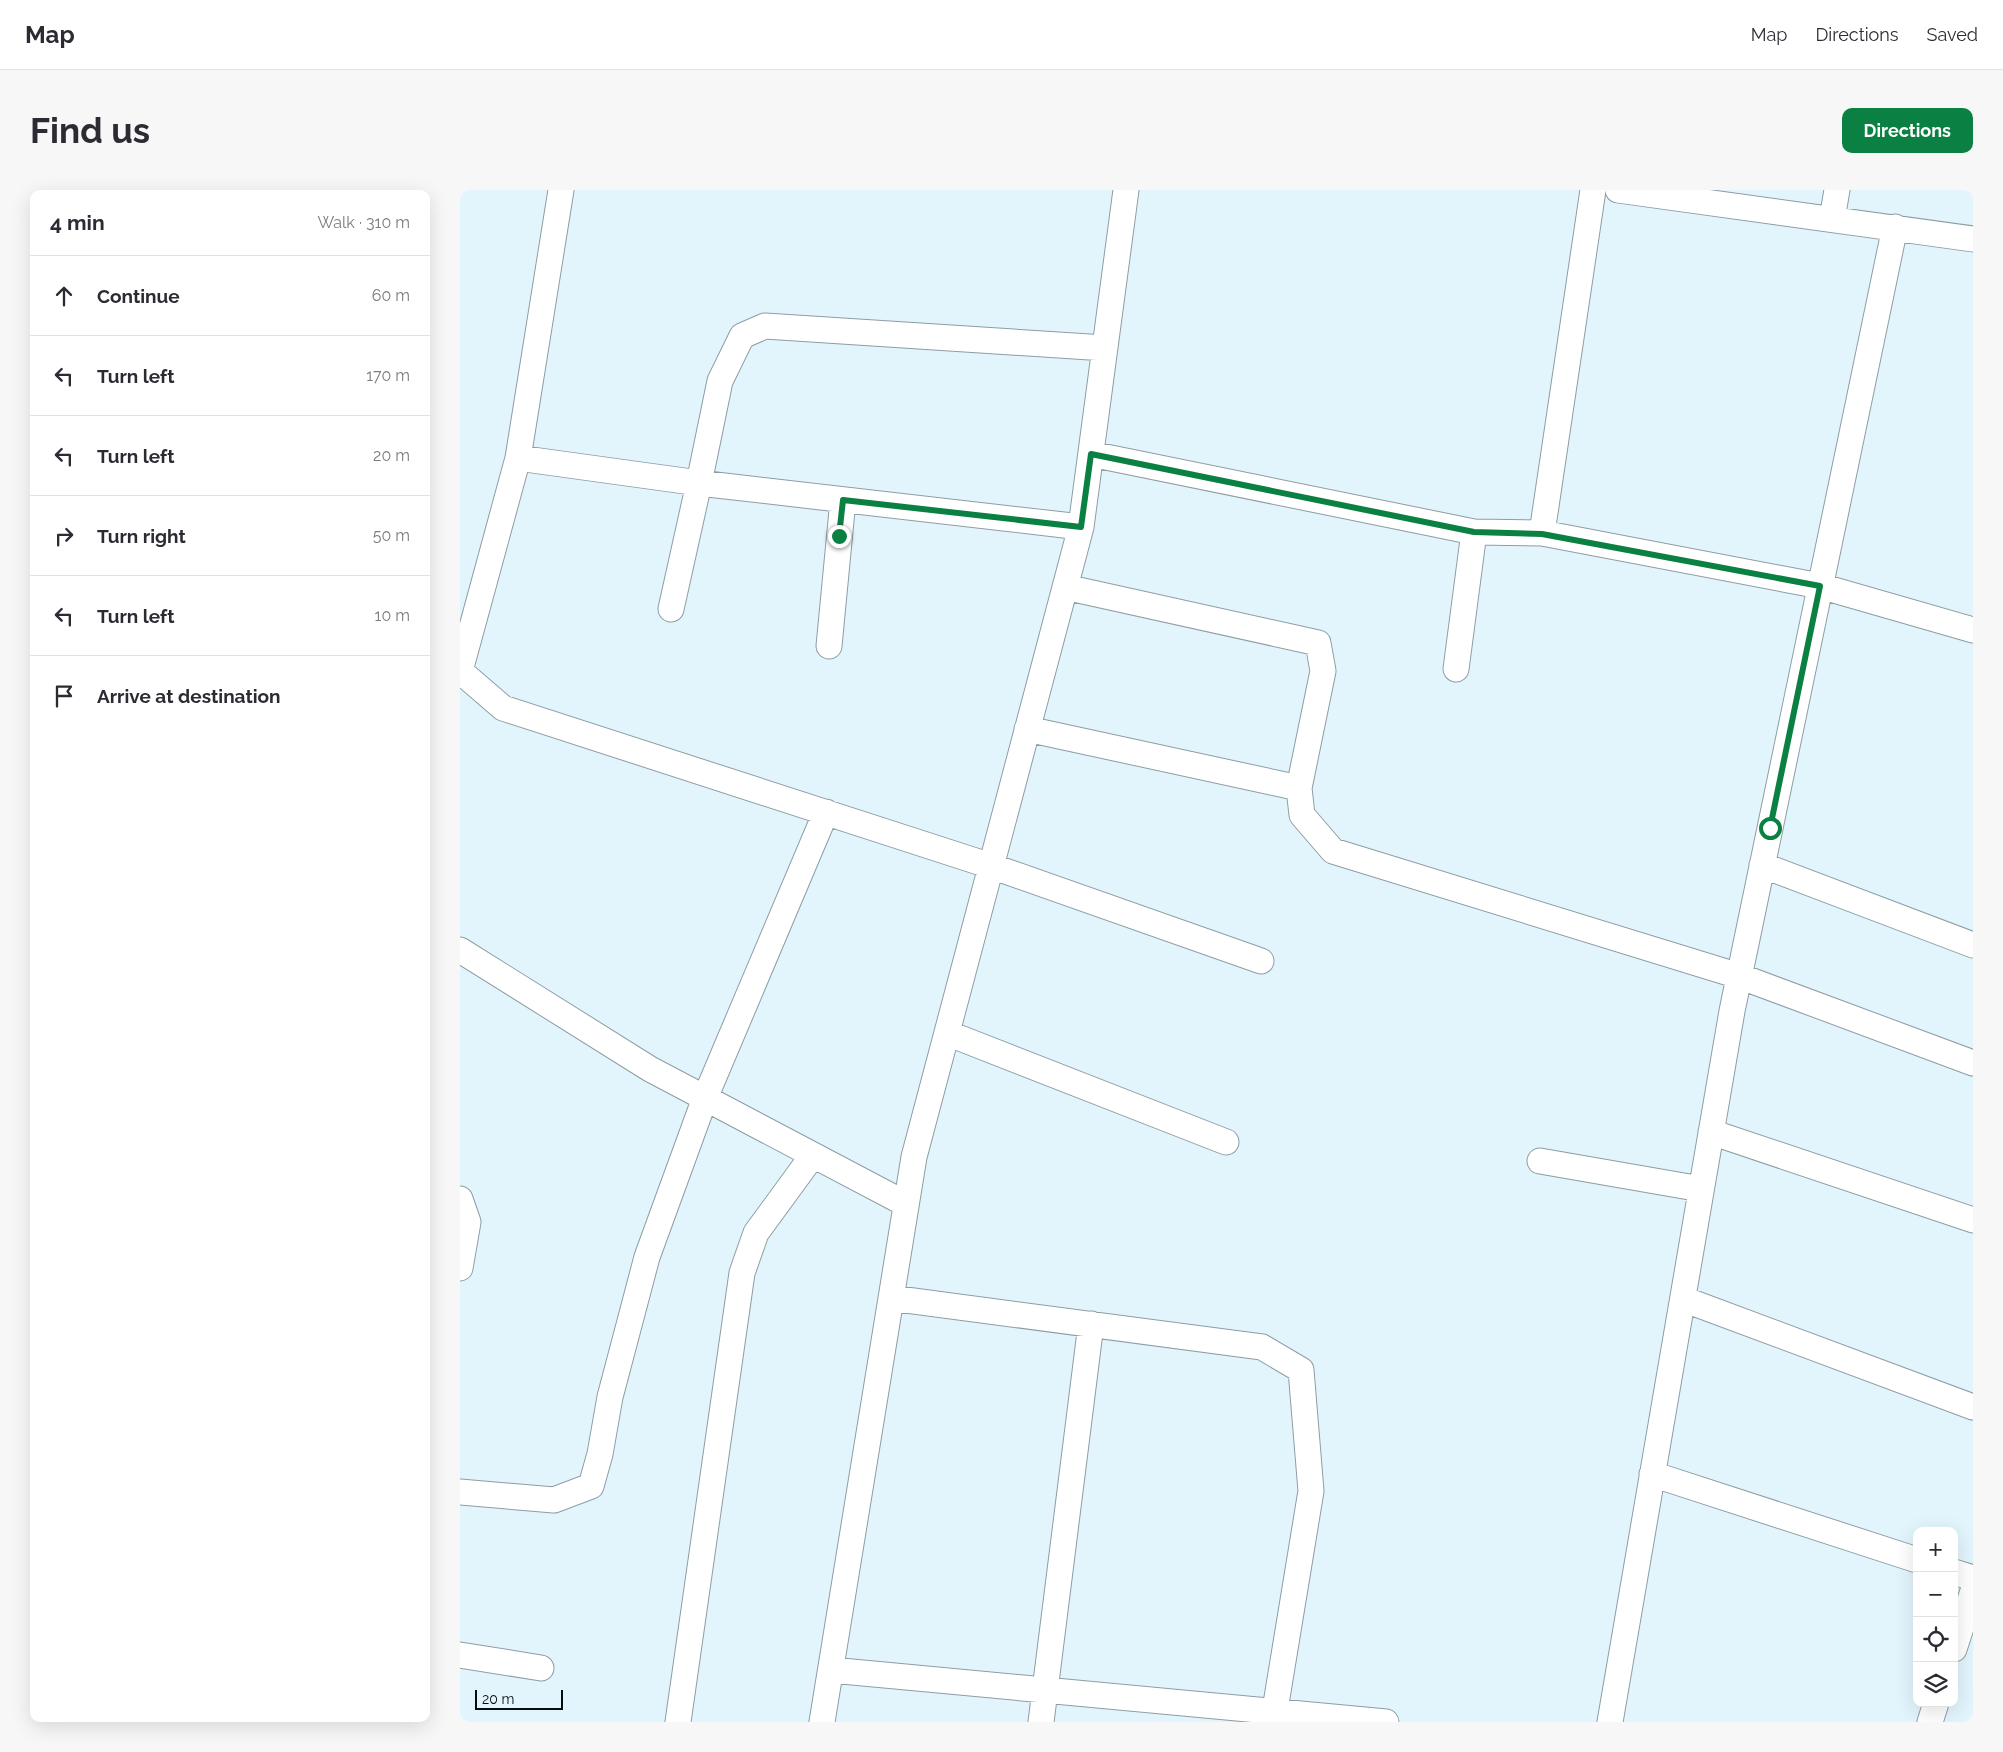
<!DOCTYPE html>
<html lang="en">
<head>
<meta charset="utf-8">
<style>
  body { margin:0; font-family:Raleway,sans-serif; background:#f7f7f7; color:#2b2b33 }
  .controls { position:absolute; right:15px; bottom:15px; display:grid; overflow:hidden; border-radius:10px; box-shadow:0 5px 20px #0002 }
  .controls button { width:45px; height:45px; display:grid; place-items:center; padding:0; border:0; border-bottom:1px solid #e1e1e2; background:#fff; color:#2b2b33; font:25px sans-serif }
  .scale { position:absolute; left:15px; bottom:12px; width:88px; box-sizing:border-box; padding-left:5px; border:2px solid #070d0f; border-top:0; font-size:14px; line-height:18px; white-space:nowrap; color:#070d0f; -webkit-text-stroke:4px #e3f5fc; paint-order:stroke }
  .stop { position:absolute; width:15px; height:15px; margin:-11px; border:4px solid #0b8043; border-radius:50%; background:#fff }
  .stop.end { background:#0b8043; border-color:#fff; box-shadow:0 1px 5px #0008 }
  .list { margin:0; padding:0; list-style:none }
  h2 { display:flex; justify-content:space-between; align-items:center; height:65px; margin:0; padding:0 20px; font-size:21px }
  h2 small { font-size:16px; font-weight:400; color:#7c7c81 }
  .list li { display:grid; grid-template-columns:32px 1fr auto; gap:15px; align-items:center; box-sizing:border-box; height:80px; padding:0 20px; border-top:1px solid #e1e1e2 }
  .list b { display:block; font-size:19px; white-space:nowrap }
  .list em { font-size:16px; font-style:normal; color:#7c7c81 }
  .icon { flex:none; width:28px; height:28px; fill:none; stroke:currentColor; stroke-width:2; stroke-linecap:round; stroke-linejoin:round }
  .map { position:relative; flex:none; width:1513px; height:1532px; overflow:hidden; border-radius:10px }
  header { display:flex; align-items:center; gap:30px; box-sizing:border-box; height:70px; padding:0 25px; background:#fff; border-bottom:1px solid #e1e1e2 }
  header strong { font-size:24px }
  nav { display:flex; gap:28px; margin-inline-start:auto; font-size:18px }
  .intro { display:flex; align-items:center; justify-content:space-between; box-sizing:border-box; height:120px; padding:0 30px }
  h1 { margin:0; font-size:35px }
  .button { padding:12px 22px; border-radius:10px; background:#0b8043; color:#fff; font-size:18px; font-weight:700 }
  main { display:flex; gap:30px; padding:0 30px }
  aside { flex:1; background:#fff; border-radius:10px; box-shadow:0 5px 20px #0002 }
  .map>svg:first-child { display:block }
  .lines { fill:none; stroke-linecap:round; stroke-linejoin:round }
  .street-casing { stroke:#8d9da4; stroke-width:27 }
  .street { stroke:#fff; stroke-width:25 }
  .route { stroke:#0b8043; stroke-width:6 }
</style>
</head>
<body>
<header>
<strong>Map</strong>
<nav><a>Map</a><a>Directions</a><a>Saved</a></nav>
</header>
<div class="intro"><h1>Find us</h1><a class="button">Directions</a></div>
<main>
<aside>
<h2>4 min<small>Walk · 310 m</small></h2>
<ul class="list">
<li><svg class="icon" aria-label="ahead" viewBox="0 0 24 24"><path d="M12 20V5M6 11l6-6 6 6"/></svg><div><b>Continue</b></div><em>60 m</em></li>
<li><svg class="icon" aria-label="left" viewBox="0 0 24 24"><path d="M17 20v-9H6M10 6l-5 5 5 5"/></svg><div><b>Turn left</b></div><em>170 m</em></li>
<li><svg class="icon" aria-label="left" viewBox="0 0 24 24"><path d="M17 20v-9H6M10 6l-5 5 5 5"/></svg><div><b>Turn left</b></div><em>20 m</em></li>
<li><svg class="icon" aria-label="right" viewBox="0 0 24 24"><path d="M7 20v-9h11M14 6l5 5-5 5"/></svg><div><b>Turn right</b></div><em>50 m</em></li>
<li><svg class="icon" aria-label="left" viewBox="0 0 24 24"><path d="M17 20v-9H6M10 6l-5 5 5 5"/></svg><div><b>Turn left</b></div><em>10 m</em></li>
<li><svg class="icon" aria-label="arrive" viewBox="0 0 24 24"><path d="M6 21V4h12l-3 4 3 4H6"/></svg><div><b>Arrive at destination</b></div></li>
</ul>
</aside>
<div class="map">
<svg width="1513" height="1532" viewBox="0 0 1513 1532">
  <rect width="100%" height="100%" fill="#e3f5fc"/>
  <g class="lines">
    <defs>
      <path id="street" d="M1158 0 1513 49
        M1372 29 1377 0
        M631 264 1014 342 1082 343 1360 396 1513 440
        M58 268 239 293 211 419
        M621 337 239 293 260 191 282 146 305 136 645 158
        M1082 343 1133 0
        M605 397 858 453 863 481 839 598
        M369 456 383 310
        M996 479 1014 342
        M0 481 43 518 531 676 801 771
        M0 481 58 268 101 0
        M567 539 839 598 842 625 873 661 1279 786 1513 873
        M1302 675 1513 755
        M0 760 190 879 446 1014
        M487 843 766 952
        M1251 942 1513 1030
        M1080 971 1241 999
        M0 1009 8 1032 0 1078
        M431 1108 802 1157 841 1180 851 1301 813 1532
        M1223 1109 1513 1217
        M1192 1284 1457 1370
        M0 1302 94 1310 131 1296 140 1264 150 1207 187 1067 245 908 366 622
        M1494 1382 1513 1388
        M1494 1459 1513 1401
        M0 1465 81 1478
        M371 1480 926 1532
        M218 1532 282 1083 296 1043 353 965
        M362 1532 454 967 621 337 666 0
        M581 1532 631 1134
        M1150 1532 1272 821 1435 37
        M1470 1532 1476 1513"/>
    </defs>
    <use href="#street" class="street-casing"/>
    <use href="#street" class="street"/>
  </g>
  <g class="lines">
    <path class="route" d="M379 346 383 310 621 337 631 264 1014 342 1082 344 1360 396 1310 638"/>
  </g>
</svg>
<div class="controls">
<button>+</button>
<button>−</button>
<button><svg class="icon" aria-label="locate" viewBox="0 0 24 24"><circle cx="12" cy="12" r="6"/><path d="M12 2v4M12 18v4M2 12h4M18 12h4"/></svg></button>
<button><svg class="icon" aria-label="layers" viewBox="0 0 24 24"><path d="M12 4l9 5-9 5-9-5zM3 14l9 5 9-5"/></svg></button>
</div>
<div class="scale">20 m</div>
<div class="stop" style="left:1310px;top:638px"></div>
<div class="stop end" style="left:379px;top:346px"></div>
</div>
</main>
</body>
</html>
